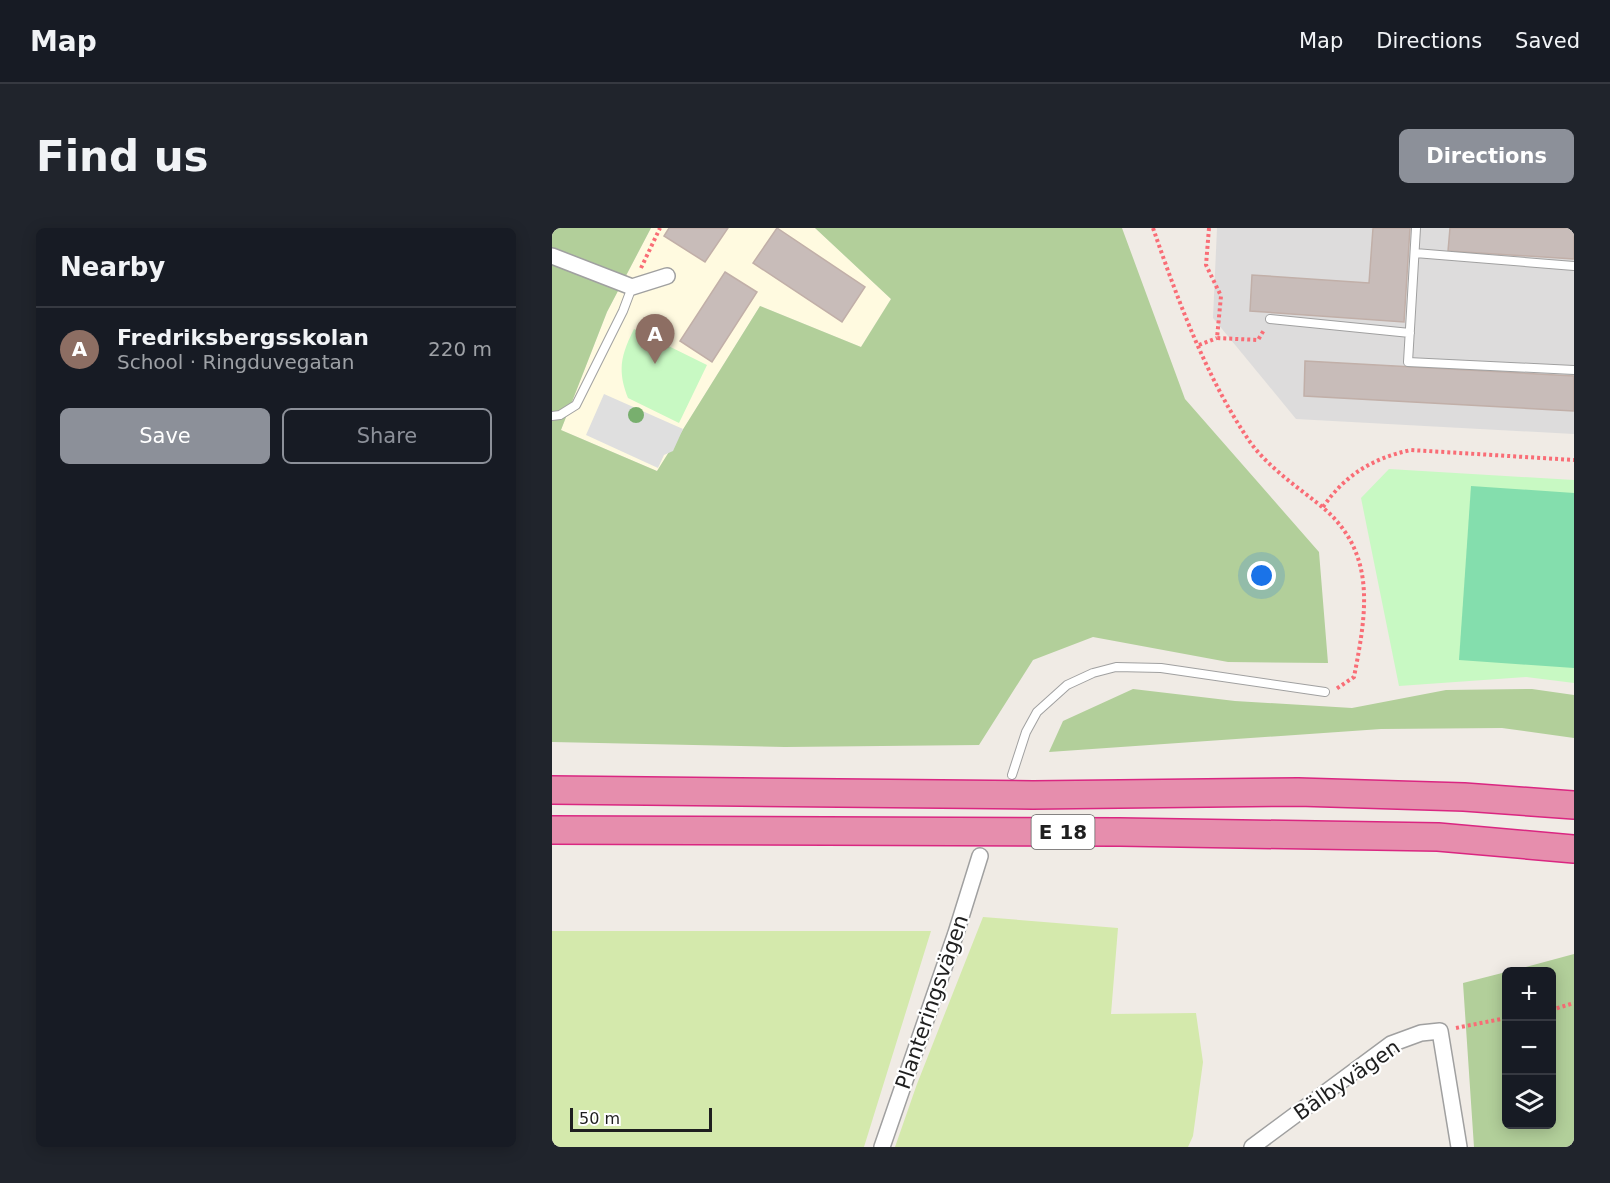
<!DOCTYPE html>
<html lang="en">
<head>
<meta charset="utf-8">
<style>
  body { margin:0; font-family:"DejaVu Sans",sans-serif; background:#20242c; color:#f1f3f6 }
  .controls { position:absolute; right:18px; bottom:18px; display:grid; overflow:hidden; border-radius:9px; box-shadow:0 3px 15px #0003 }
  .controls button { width:54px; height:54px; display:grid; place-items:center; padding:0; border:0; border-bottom:2px solid #363941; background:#171b24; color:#f1f3f6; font:30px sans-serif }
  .scale { position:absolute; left:18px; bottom:15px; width:142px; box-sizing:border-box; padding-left:6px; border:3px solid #1f1f1f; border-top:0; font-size:16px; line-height:21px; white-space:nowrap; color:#1f1f1f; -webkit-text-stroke:4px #fff; paint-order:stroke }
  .you { position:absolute; left:710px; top:348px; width:21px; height:21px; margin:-15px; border:4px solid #fff; border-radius:50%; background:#1a73e8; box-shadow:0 0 0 9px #1a73e833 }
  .badge { display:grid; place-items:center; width:39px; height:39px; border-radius:50%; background:#8c9099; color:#fff; font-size:20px; font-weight:700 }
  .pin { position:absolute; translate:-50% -50px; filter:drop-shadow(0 2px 3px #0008) }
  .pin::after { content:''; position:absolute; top:32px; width:21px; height:18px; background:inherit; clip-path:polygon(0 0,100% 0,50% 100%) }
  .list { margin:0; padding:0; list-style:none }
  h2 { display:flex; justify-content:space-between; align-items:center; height:78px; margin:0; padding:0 24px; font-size:26px }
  h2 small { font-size:20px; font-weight:400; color:#9ea1a6 }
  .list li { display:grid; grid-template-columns:39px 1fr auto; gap:18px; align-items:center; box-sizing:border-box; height:84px; padding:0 24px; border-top:2px solid #363941 }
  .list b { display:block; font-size:22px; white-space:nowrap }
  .list p { margin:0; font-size:20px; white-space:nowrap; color:#9ea1a6 }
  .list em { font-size:20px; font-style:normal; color:#9ea1a6 }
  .actions { display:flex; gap:12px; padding:18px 24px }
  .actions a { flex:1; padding:14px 0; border:2px solid #8c9099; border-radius:9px; text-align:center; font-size:21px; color:#8c9099 }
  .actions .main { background:#8c9099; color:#fff }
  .icon { flex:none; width:33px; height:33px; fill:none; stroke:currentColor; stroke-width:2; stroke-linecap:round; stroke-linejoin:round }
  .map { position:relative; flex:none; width:1022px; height:919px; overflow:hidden; border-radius:9px }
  header { display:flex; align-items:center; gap:36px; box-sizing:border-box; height:84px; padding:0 30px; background:#171b24; border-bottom:2px solid #363941 }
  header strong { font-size:28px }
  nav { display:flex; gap:33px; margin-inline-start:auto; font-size:21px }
  .intro { display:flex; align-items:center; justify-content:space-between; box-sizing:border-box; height:144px; padding:0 36px }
  h1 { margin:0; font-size:42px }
  .button { padding:15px 27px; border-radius:9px; background:#8c9099; color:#fff; font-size:21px; font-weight:700 }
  main { display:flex; gap:36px; padding:0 36px }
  aside { flex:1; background:#171b24; border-radius:9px; box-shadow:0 3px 15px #0003 }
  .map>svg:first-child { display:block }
  .residential { fill:#dddcdc }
  .education { fill:#fffae0 }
  .grass { fill:#d4e9ac }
  .forest { fill:#b2cf9a }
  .park { fill:#c8f9c3 }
  .pitch { fill:#84dead }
  .parking { fill:#dfdfdf }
  .building { fill:#c8bcb9; stroke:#c1afa8; stroke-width:1.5 }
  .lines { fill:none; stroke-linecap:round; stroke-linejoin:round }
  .service-casing { stroke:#a0a0a0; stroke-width:10 }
  .minor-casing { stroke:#a0a0a0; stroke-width:18 }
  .motorway-casing { stroke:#da2681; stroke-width:30 }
  .path { stroke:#f96d76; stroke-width:4; stroke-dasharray:3 3; stroke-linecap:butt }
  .service { stroke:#fff; stroke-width:8 }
  .minor { stroke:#fff; stroke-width:15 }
  .motorway { stroke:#e68ead; stroke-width:27 }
  .tree { fill:#78af6e }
  .labels { text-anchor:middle; stroke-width:4.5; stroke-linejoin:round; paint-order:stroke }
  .shield { fill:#fff; stroke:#626262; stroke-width:1.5 }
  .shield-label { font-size:20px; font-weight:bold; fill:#1f1f1f }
  .street-label { font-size:21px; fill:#1f1f1f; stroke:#fff }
</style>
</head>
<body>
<header>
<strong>Map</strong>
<nav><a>Map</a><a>Directions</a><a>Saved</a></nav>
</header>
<div class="intro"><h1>Find us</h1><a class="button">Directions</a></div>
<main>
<aside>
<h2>Nearby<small></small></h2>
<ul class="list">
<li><span class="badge" style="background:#8d6e63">A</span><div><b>Fredriksbergsskolan</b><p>School · Ringduvegatan</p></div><em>220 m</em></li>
</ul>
<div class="actions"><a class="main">Save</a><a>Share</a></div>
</aside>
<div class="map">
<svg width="1022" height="919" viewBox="0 0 1022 919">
  <rect width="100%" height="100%" fill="#f0ebe5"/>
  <path class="residential" d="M665 0H1022V206L744 191 661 90Z"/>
  <path class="education" d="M99 0H263L339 71 309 119 208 78 105 243 9 202 55 84Z"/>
  <path class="grass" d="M431 689 566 700 559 786 644 785 651 834 641 908 636 919H343L365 856Z
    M0 703H379L312 919H0Z"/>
  <path class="forest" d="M0 0H99L55 84 9 202 105 243 208 78 309 119 339 71 263 0H570L633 171 767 324 776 435 676 434 541 409 481 432 427 517 233 519 0 514Z
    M581 461 683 473 800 480 894 462 980 461 1022 467V510L950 500 829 501 497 524 511 493Z
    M1022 726V919H922L911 755 954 744V896H999V744H955Z"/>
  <path class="park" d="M82 101 155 137 127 195 76 170C65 142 69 127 82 101Z
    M837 241 1022 252V455L974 449 847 458 809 270Z"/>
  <path class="pitch" d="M919 258 1022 265V440L907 432Z"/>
  <path class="parking" d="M52 166 131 201 121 223 112 227 106 240 34 207Z"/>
  <path class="building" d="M117 0H176L153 34 112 8Z
    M225 0 313 59 290 94 201 35Z
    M821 0H858L852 94 698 83 700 47 817 55Z
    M898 0H1022V31L896 23Z
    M173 44 205 64 160 134 128 113Z
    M110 98 118 99V105L109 103Z
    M753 133 1022 148V183L752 168Z"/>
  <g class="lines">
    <defs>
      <path id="service" d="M864 0 856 134 1022 142
        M863 25 1022 38
        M718 91 858 105
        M0 188 8 187 24 177 71 83 80 59
        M460 547 474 504 485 484 515 457 541 445 564 439 609 440 773 464"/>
      <path id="minor" d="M0 28 80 59 115 48
        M330 919 404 705 428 628
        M700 919 839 816 869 805 888 803 907 919"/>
      <path id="motorway" d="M0 562 481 567 746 564 912 569 1022 577
        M0 602 568 604 886 609 1022 621"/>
    </defs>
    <use href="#service" class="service-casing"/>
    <use href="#minor" class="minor-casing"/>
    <use href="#motorway" class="motorway-casing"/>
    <path class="path" d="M601 0C625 70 653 146 694 208 711 235 740 255 764 274 826 321 815 382 802 449L784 461
      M657 0 654 37 669 68 665 110 706 112 712 102
      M89 40 108 0
      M647 117 665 110
      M771 279C793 247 821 230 859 222L1022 232
      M999 782 1022 775
      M904 800 954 790"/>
    <use href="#service" class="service"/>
    <use href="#minor" class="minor"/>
    <use href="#motorway" class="motorway"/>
  </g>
  <circle class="tree" cx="84" cy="187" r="8"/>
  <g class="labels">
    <rect class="shield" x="479.5" y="587" width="63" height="34" rx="4.5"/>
    <g class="shield-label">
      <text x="511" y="611">E 18</text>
    </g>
    <g class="street-label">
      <text transform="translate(380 774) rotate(-71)" y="7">Planteringsvägen</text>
      <text transform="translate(795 852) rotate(-35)" y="7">Bälbyvägen</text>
    </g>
  </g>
</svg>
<div class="controls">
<button>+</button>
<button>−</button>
<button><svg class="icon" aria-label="layers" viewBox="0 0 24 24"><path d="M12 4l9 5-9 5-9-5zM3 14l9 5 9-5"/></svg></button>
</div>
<div class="scale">50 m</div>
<div class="you"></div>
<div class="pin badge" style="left:103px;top:136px;background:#8d6e63">A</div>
</div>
</main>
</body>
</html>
